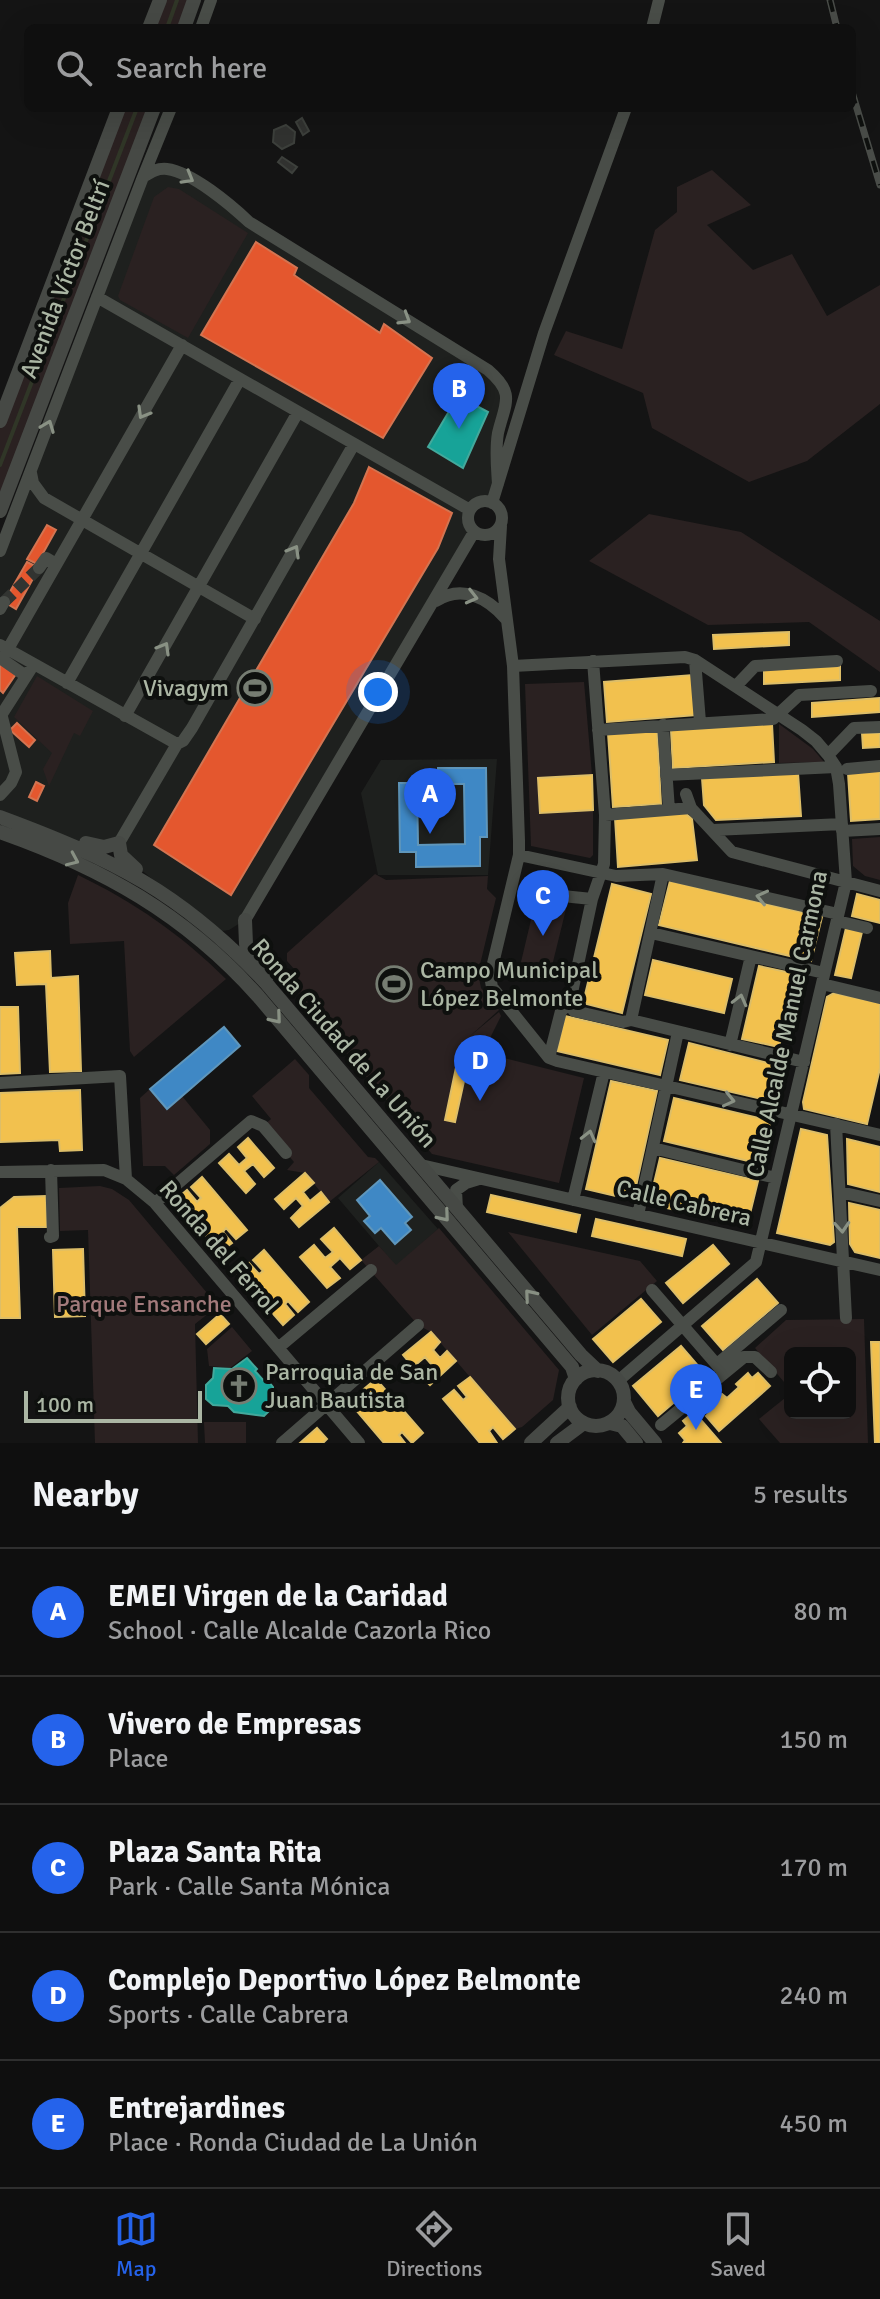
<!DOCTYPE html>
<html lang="en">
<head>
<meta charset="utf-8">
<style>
  body { margin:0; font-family:Signika,sans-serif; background:#181818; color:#f1f3f6 }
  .controls { position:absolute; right:24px; bottom:24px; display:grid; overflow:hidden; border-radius:12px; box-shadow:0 8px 32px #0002 }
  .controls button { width:72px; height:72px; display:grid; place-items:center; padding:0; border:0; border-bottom:2px solid #2f2f2f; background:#0f0f0f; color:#f1f3f6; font:40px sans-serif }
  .scale { position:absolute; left:24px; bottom:20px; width:178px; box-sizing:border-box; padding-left:8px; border:4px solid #abb6a4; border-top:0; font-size:22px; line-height:28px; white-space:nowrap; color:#abb6a4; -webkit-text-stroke:6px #0e100e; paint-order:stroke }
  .you { position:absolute; left:378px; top:692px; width:28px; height:28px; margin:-20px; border:6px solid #fff; border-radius:50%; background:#1a73e8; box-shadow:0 0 0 12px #1a73e833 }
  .badge { display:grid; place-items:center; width:52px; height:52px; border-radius:50%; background:#2563eb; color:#fff; font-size:26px; font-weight:700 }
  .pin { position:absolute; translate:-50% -66px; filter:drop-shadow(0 2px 4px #0008) }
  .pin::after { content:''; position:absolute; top:42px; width:28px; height:24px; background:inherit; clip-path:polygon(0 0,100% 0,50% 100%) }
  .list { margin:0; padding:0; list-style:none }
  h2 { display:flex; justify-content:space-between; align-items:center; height:104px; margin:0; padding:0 32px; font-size:34px }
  h2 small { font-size:26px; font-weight:400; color:#9b9c9e }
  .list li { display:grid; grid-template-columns:52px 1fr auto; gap:24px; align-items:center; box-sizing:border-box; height:128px; padding:0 32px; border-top:2px solid #2f2f2f }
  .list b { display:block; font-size:30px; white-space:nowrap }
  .list p { margin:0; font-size:26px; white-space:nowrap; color:#9b9c9e }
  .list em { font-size:26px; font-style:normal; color:#9b9c9e }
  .icon { flex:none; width:44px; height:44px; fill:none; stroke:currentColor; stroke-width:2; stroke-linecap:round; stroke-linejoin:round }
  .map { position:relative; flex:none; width:880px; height:1443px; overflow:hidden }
  .search { position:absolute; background:#0f0f0f; box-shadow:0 8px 32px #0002; left:24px; right:24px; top:24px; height:88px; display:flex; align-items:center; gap:20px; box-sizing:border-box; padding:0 28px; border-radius:12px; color:#9b9c9e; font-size:30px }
  .sheet { height:744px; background:#0f0f0f }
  nav { display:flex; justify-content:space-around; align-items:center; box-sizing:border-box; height:112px; border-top:2px solid #2f2f2f; background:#0f0f0f; font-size:22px; color:#9b9c9e }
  nav a { display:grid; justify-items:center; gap:4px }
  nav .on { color:#2563eb }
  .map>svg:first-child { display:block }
  .built { fill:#1e201e }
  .green { fill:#2a2121 }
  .homes { fill:#f2c14e; stroke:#ddbe68; stroke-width:2 }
  .shops { fill:#e4572e; stroke:#d37451; stroke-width:2 }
  .schools { fill:#3f88c5; stroke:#5f96bb; stroke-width:2 }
  .public { fill:#17a398; stroke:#43a99c; stroke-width:2 }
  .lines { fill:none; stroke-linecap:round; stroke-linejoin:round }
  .stream { stroke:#303627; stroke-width:4 }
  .building { fill:#313230; stroke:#3d403c; stroke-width:2 }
  .minor-tunnel { stroke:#323431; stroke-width:12; stroke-dasharray:12 6; stroke-linecap:butt }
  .minor { stroke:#494d48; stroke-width:12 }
  .major { stroke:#464945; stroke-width:14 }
  .rail-casing { stroke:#494c48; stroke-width:7 }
  .rail { stroke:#0e100e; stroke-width:4; stroke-dasharray:12; stroke-linecap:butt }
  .oneway { stroke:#899184 }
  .oneway2 { stroke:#889083 }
  .labels { text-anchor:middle; stroke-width:8; stroke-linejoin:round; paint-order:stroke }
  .street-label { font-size:24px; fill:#abb6a4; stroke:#0e100e }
  .poi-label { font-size:24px; fill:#abb6a4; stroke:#0e100e; text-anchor:start }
  .park-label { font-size:24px; fill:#a27a7b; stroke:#0e100e }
</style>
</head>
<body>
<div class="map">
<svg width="880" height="1443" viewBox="0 0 880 1443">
  <rect width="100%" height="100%" fill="#141414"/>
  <path class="built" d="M170 169 488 370 507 394 492 502 477 504 470 510 468 520 474 532 245 920 229 930 222 931 209 927 120 852 46 833 0 817V551L143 177Z
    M497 759 488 875H378L361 793 381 760Z
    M379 1162 438 1229 396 1266 338 1198Z"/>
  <path class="green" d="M160 0H194L184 28H149Z
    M119 108H154L0 511V420Z
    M712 170 751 205 707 225 753 270 792 254 827 316 880 285V404L807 461 749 482 652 428 643 393 554 355 566 331 622 349 655 230 677 212V187Z
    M168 187 179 189 248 233 188 338 120 300 118 296 154 197Z
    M649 514 741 532 880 621V672L809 622 708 625 589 561Z
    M37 676 93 711 80 736 74 733 49 786 43 769 52 753 14 717Z
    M584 682 592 775 538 778 540 813 593 810V855L590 858 531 846 525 684Z
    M779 724 813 749 824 762 779 763Z
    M880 837V880L865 876 853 866 852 839Z
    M375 874 386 880 488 876 487 889 496 898 478 973 481 988 499 1010 469 1037 499 1012 501 1016 487 1044 488 1054 584 1078 559 1183 432 1154 301 1000 289 971 295 970 287 961V953Z
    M78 875C134 902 182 935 226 979L134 1057 130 1051 124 941 70 944 68 903Z
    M535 903 566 909 551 970 521 962Z
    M295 1059 309 1075V1088L368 1157 375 1158 379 1162 329 1202 305 1173 287 1170 294 1162 263 1126 271 1119 252 1096Z
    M150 1089 167 1109 182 1096 210 1130V1144L174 1175 165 1166H143L140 1098Z
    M100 1186 112 1189 129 1200 218 1306 195 1324 198 1443H95L88 1230 60 1231 59 1188Z
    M439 1228 559 1370 553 1400 522 1427 515 1429 431 1332 418 1325 361 1260 379 1246 396 1265Z
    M508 1232 640 1261 657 1281 592 1335Z
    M864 1319 868 1443H780L759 1419 790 1394V1413H850V1353H790V1389L755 1348 786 1320Z
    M232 1327 252 1351 230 1368 209 1366 207 1349Z
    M204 1422H246V1443H205Z"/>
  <path class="homes" d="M789 632V645L714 649 713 635Z
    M840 666V680L764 684V669Z
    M693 675 696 715 607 722 604 682Z
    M880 698V712L812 717V703Z
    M772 724 774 762 673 768 671 730Z
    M657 730 661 804 613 807 608 733Z
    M862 733H880V747L863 748Z
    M880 771V819L851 821 848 773Z
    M798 773 801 816 716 820 704 805 702 778Z
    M592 775 593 810 540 813 538 778Z
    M685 813 692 819 697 860 618 867 615 818Z
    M670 881 822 917 811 961 659 925Z
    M612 884 651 894 622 1013 583 1003Z
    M857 894 880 900V923L852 916Z
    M846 928 862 932 851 978 835 975Z
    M50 951 51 978 78 976 81 1071 50 1072 46 984 17 985 15 953Z
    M653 960 732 979 724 1013 645 995Z
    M759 966 796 974 779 1047 742 1039Z
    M834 993 880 1003V1068L867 1124 804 1109 803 1102 827 997Z
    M0 1007H18L20 1073 0 1074Z
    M565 1016 668 1040 660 1075 557 1051Z
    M689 1043 784 1067 775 1102 680 1080Z
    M470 1051 487 1054 483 1075 466 1072 455 1122 445 1120 458 1058 463 1059 465 1054 469 1055Z
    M611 1081 657 1091 633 1200 586 1189Z
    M80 1090 82 1150 60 1151 59 1140 0 1142V1093Z
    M674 1098 771 1121 761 1164 664 1141Z
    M801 1129 827 1135 834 1242 830 1245 777 1233Z
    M248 1138 274 1168 264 1177 253 1164 244 1171 255 1184 246 1193 219 1163 229 1154 239 1165 247 1158 238 1147Z
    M847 1139 880 1147V1192L848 1184Z
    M660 1158 758 1181 747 1226 649 1204Z
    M305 1173 314 1183 303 1192 310 1201 321 1192 329 1202 299 1227 291 1218 303 1206 296 1198 284 1209 275 1199Z
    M202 1177 247 1230 236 1239 226 1228 223 1232 232 1243 220 1252 175 1200 187 1190 197 1202 201 1198 191 1187Z
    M491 1195 580 1215 576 1232 487 1212Z
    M46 1196 47 1227H17L20 1318H0V1208L14 1197Z
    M849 1203 880 1210V1258L855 1252 850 1244Z
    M596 1219 686 1239 682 1256 592 1236Z
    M334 1228 361 1260 350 1269 340 1258 330 1267 340 1278 327 1288 300 1257 314 1245 325 1258 333 1252 321 1239Z
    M713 1245 729 1264 683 1303 666 1283Z
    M83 1249 85 1316 55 1317 53 1250Z
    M264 1250 309 1302 298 1312 288 1301 285 1304 294 1315 283 1325 237 1273 249 1263 259 1274 263 1271 253 1260Z
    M757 1279 778 1303 723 1350 702 1326Z
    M641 1299 661 1322 613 1362 593 1339Z
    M220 1314 229 1324 206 1344 197 1334Z
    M431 1332 440 1342 433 1350 440 1358 447 1351 456 1361 430 1385 420 1375 432 1365 425 1357 413 1367 403 1355Z
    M871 1342H880V1443H875Z
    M681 1346 706 1375 658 1416 633 1386Z
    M748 1373 752 1378 758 1373 770 1386 719 1431 706 1416 713 1409 709 1405 722 1394 727 1398 739 1387 736 1384Z
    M470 1377 515 1429 503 1439 493 1427 489 1431 497 1443H480L443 1399 454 1390 463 1400 467 1397 458 1386Z
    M376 1379 423 1433 412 1443 402 1432 399 1435 405 1443H384L349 1402 360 1393 370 1404 374 1401 364 1389Z
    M694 1412 721 1443H683L685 1440 679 1433 687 1426 683 1421Z
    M317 1428 327 1439 323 1443H300Z"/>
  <path class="shops" d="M256 242 297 268 294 275 380 333 384 324 432 358 383 438 201 335Z
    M369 467 452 513 438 548 231 895 154 845 354 503Z
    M47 525 56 530 37 564 27 559Z
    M27 562 39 568 16 609 4 602Z
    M0 663 16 674 3 693 0 690Z
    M17 723 35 740 29 747 10 730Z
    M36 782 44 786 37 801 29 797Z"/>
  <path class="schools" d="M438 768H486L487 837H480V866L416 867V852H400L399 783H417L418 845 465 844 464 784H438Z
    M224 1027 240 1046 167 1109 150 1089Z
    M380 1180 412 1217 405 1223 411 1230 395 1244 381 1228 375 1233 364 1221 370 1216 357 1200Z"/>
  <path class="public" d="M458 396 488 412 463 468 428 447Z
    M247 1358 257 1369 255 1371 263 1380 266 1378 273 1387 272 1408 264 1416 234 1412 228 1406 213 1405 206 1399V1385L213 1378 214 1368 232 1369Z"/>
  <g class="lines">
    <path class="stream" d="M167 28 177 0
      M0 465 137 108"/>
  </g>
  <path class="building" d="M302 118 309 131 303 135 296 122Z
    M286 125 295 132 294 143 282 149 273 142 274 130Z
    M282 157 297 167 292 173 278 162Z"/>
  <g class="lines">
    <path class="minor-tunnel" d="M4 602 39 568"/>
    <path class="minor" d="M201 28 211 0
      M652 28 659 0
      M143 177 171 108
      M97 297 470 510
      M31 473 33 483 44 498 255 619
      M468 518a17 17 0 1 1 34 0a17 17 0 1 1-34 0Z
      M492 503 544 333 626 108
      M501 526 499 559 513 666 519 841V855L490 976 492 987 549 1058 557 1061 880 1135
      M0 551 143 177C151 172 157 168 167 169 192 172 231 205 249 222L488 370C516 394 505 403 498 433 495 450 497 467 498 484
      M39 568 46 558 56 564
      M436 601C462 584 488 598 506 619
      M0 609 4 602
      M0 645 177 744
      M8 649 182 345
      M0 658 26 676
      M695 660 700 722
      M513 666 685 657 695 660 802 730 816 741 828 755 836 767 839 784 846 882 756 1262 618 1381
      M67 683 240 379
      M736 686 755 666 837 661
      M125 716 298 412
      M0 717 34 664
      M663 725 669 810
      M598 730 773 719 799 695 871 691
      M828 755 854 728 880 727
      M847 769 880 766
      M666 775 836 767
      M686 794 691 808 732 852 880 891
      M0 795 11 783 16 772 2 717
      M605 815 691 808
      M713 830 842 824
      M842 831 880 829
      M119 843 177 744 183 741 192 728 354 444
      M519 855 616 876 663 874 838 914
      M533 893 592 899
      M245 920 474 532
      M837 921 867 928
      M651 933 824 973
      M822 984 880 998
      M569 1004 574 1011 623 1022 631 1020 804 1062
      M631 1020 663 874
      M730 1045 751 956
      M549 1058 561 1011 569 1004 573 988 592 899 604 864 605 815 593 661
      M0 1083 120 1076 126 1179
      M836 1124 846 1318
      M653 1148 776 1178
      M421 1165 880 1270
      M0 1172 104 1170 126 1179 155 1203 359 1443
      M840 1192 880 1201
      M573 1200 604 1072
      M155 1203 251 1121 263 1126 286 1153
      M457 1209 456 1190 466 1183 479 1179
      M638 1215 678 1032
      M50 1237 53 1236 51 1170
      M652 1290 724 1373
      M278 1348 371 1270
      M717 1364 781 1310
      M661 1425 744 1357H755L771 1372
      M282 1443 418 1325"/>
    <path class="major" d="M149 28 160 0
      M184 28 194 0
      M0 421 119 108
      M0 511 154 108
      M0 817C113 859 182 893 266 983L581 1355 598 1371
      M0 832C102 868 185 914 258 996L572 1367 576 1379
      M86 843 104 847 119 843 121 855 136 869
      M245 920 246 944 267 976
      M568 1398a28 28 0 1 1 56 0a28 28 0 1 1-56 0Z
      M624 1402 629 1412 655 1443
      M610 1423 622 1426 636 1443
      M531 1443 570 1407
      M557 1443 584 1423"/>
    <defs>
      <path id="rail" d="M830 0 837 28
        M852 92 880 185"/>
    </defs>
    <use href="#rail" class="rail-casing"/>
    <use href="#rail" class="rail"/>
  </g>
  <defs><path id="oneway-chevron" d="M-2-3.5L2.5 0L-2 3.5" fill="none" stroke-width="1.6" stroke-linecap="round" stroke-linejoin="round" transform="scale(2)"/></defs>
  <g class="oneway">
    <use href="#oneway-chevron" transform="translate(188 178) rotate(30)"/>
    <use href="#oneway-chevron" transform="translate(405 319) rotate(32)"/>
    <use href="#oneway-chevron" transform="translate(143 413) rotate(120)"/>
    <use href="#oneway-chevron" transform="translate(48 426) rotate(-69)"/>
    <use href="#oneway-chevron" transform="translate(294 551) rotate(-60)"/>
    <use href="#oneway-chevron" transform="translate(472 597) rotate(14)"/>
    <use href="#oneway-chevron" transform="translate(164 648) rotate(-60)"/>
    <use href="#oneway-chevron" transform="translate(762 897) rotate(-167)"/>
    <use href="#oneway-chevron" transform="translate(740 1000) rotate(-76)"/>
    <use href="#oneway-chevron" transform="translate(729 1100) rotate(13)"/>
    <use href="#oneway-chevron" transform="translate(589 1136) rotate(-76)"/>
    <use href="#oneway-chevron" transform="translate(842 1227) rotate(86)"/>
  </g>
  <g class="oneway2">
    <use href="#oneway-chevron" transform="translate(73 860) rotate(24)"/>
    <use href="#oneway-chevron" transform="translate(276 1018) rotate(50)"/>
    <use href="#oneway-chevron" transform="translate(444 1216) rotate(50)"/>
    <use href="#oneway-chevron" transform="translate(530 1295) rotate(-130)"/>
  </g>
  <defs>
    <symbol id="stadium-ring" viewBox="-11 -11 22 22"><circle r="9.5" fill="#0e100e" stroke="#767d72" stroke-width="1.5"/><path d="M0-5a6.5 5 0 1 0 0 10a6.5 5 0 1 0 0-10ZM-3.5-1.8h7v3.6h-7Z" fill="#767d72"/></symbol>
    <symbol id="church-ring" viewBox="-11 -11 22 22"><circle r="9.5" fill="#0e100e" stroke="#767d72" stroke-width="1.5"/><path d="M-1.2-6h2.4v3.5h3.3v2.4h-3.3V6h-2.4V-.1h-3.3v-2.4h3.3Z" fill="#767d72"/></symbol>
  </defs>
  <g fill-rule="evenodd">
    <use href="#stadium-ring" x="235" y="668" width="40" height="40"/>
    <use href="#stadium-ring" x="374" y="964" width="40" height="40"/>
    <use href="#church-ring" x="219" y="1366" width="40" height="40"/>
  </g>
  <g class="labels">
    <g class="street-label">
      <text transform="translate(65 279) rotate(-69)" y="8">Avenida Víctor Beltrí</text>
      <text transform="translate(787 1024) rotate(-78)" y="8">Calle Alcalde Manuel Carmona</text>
      <text transform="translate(344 1043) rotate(49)" y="8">Ronda Ciudad de La Unión</text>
      <text transform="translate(684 1203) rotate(13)" y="8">Calle Cabrera</text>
      <text transform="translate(219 1247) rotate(49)" y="8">Ronda del Ferrol</text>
    </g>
    <g class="poi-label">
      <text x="229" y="696" text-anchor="end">Vivagym</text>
      <text x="420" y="978">Campo Municipal<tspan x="420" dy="28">López Belmonte</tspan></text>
      <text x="265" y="1380">Parroquia de San<tspan x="265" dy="28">Juan Bautista</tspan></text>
    </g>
    <g class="park-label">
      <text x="144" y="1312">Parque Ensanche</text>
    </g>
  </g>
</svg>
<div class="controls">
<button><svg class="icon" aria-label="locate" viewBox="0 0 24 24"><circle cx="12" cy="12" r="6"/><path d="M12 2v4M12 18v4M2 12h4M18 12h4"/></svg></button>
</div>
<div class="scale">100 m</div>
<div class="you"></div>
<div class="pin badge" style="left:430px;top:834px">A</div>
<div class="pin badge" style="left:459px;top:429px">B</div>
<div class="pin badge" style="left:543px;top:936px">C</div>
<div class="pin badge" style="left:480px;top:1101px">D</div>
<div class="pin badge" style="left:696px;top:1430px">E</div>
<div class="search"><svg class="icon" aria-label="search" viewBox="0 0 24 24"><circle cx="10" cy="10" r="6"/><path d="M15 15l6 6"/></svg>Search here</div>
</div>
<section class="sheet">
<h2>Nearby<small>5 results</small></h2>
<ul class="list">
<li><span class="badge">A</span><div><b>EMEI Virgen de la Caridad</b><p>School · Calle Alcalde Cazorla Rico</p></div><em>80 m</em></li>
<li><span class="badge">B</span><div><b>Vivero de Empresas</b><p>Place</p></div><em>150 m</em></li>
<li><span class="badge">C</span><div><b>Plaza Santa Rita</b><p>Park · Calle Santa Mónica</p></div><em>170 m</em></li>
<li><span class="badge">D</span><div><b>Complejo Deportivo López Belmonte</b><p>Sports · Calle Cabrera</p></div><em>240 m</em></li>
<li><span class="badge">E</span><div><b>Entrejardines</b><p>Place · Ronda Ciudad de La Unión</p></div><em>450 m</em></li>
</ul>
</section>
<nav>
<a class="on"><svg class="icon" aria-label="map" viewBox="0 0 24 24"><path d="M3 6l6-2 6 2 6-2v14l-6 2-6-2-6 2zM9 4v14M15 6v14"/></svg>Map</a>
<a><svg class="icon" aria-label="directions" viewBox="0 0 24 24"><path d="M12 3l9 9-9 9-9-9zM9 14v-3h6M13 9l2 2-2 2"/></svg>Directions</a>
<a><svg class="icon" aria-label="saved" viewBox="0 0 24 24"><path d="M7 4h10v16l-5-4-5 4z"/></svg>Saved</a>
</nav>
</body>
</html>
